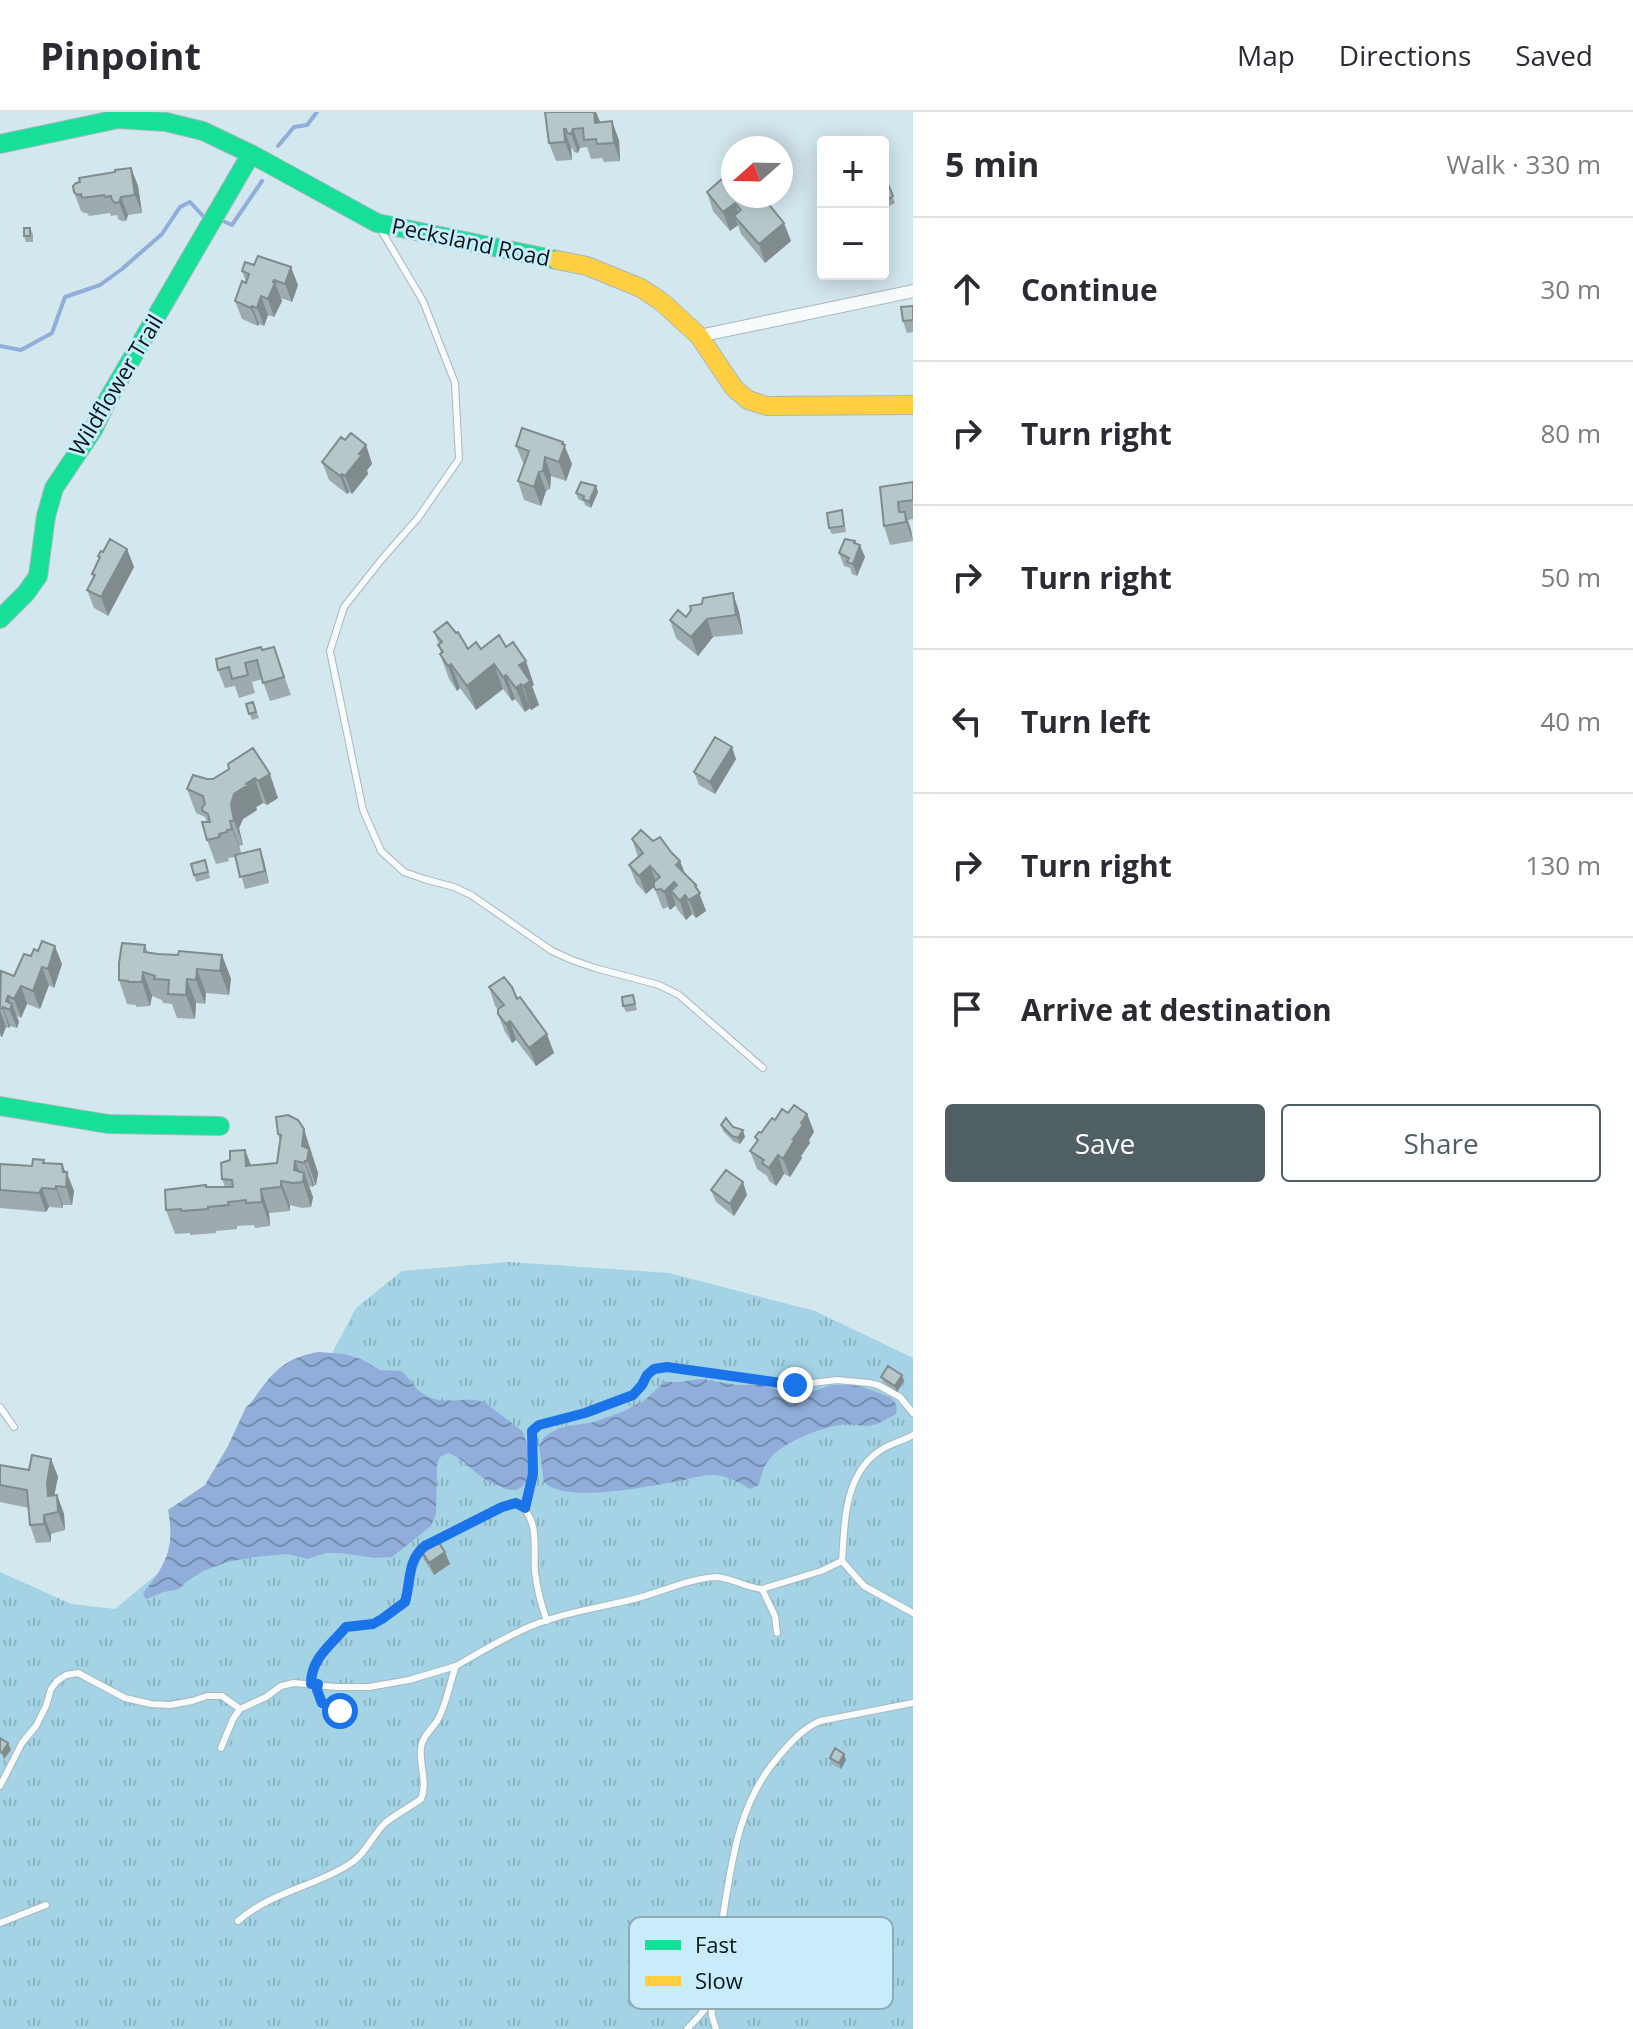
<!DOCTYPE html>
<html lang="en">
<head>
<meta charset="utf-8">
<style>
  body { margin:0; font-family:"Open Sans",sans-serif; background:#f7f7f7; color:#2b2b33 }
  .controls { position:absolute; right:24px; top:24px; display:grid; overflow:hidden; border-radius:8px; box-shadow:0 4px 20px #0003 }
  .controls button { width:72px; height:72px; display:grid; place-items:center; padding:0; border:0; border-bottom:2px solid #e1e1e2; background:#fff; color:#2b2b33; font:40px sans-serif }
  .compass { position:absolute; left:721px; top:24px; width:72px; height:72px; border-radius:50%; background:#fff; box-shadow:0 4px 20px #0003; rotate:250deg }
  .stop { position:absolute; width:24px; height:24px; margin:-18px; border:6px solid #1a73e8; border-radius:50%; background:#fff }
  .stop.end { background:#1a73e8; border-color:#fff; box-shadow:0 2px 8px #0008 }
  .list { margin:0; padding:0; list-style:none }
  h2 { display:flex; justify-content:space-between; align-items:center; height:104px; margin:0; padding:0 32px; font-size:34px }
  h2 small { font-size:26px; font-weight:400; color:#7c7c81 }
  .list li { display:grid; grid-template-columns:52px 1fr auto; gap:24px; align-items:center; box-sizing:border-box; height:144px; padding:0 32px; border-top:2px solid #e1e1e2 }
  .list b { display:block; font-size:30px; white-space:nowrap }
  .list em { font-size:26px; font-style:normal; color:#7c7c81 }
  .actions { display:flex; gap:16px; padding:24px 32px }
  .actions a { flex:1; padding:18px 0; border:2px solid #505f64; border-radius:8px; text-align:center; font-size:28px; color:#505f64 }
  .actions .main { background:#505f64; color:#fff }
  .icon { flex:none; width:44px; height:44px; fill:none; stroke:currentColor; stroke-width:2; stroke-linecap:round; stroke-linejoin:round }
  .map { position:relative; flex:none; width:913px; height:1917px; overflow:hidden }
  header { display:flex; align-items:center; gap:48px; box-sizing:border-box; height:112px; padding:0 40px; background:#fff; border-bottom:2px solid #e1e1e2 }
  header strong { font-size:38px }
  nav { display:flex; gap:44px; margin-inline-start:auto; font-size:28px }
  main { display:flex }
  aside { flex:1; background:#fff }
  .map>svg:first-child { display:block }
  .grass { fill:url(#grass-tufts) }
  .water { fill:url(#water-waves) }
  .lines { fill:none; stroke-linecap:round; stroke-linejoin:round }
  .stream { stroke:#90aed9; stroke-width:4 }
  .lane-casing { stroke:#a8b7bc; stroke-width:8 }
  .street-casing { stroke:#a8b7bc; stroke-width:14 }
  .fast-casing { stroke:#a8b7bc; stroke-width:20 }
  .slow-casing { stroke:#a8b7bc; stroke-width:20 }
  .lane { stroke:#f8fbfc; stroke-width:6 }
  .street { stroke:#f8fbfc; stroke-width:12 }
  .fast { stroke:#16e098; stroke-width:18 }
  .slow { stroke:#ffcf43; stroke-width:18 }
  .wall { fill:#9dabae }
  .shaded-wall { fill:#7f8b8d }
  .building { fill:#b6c7ca; stroke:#7f8b8d; stroke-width:2 }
  .route { stroke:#1a73e8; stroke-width:10 }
  .labels { text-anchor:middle; stroke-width:6; stroke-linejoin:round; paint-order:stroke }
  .street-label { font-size:22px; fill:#09161a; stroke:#c8ecf9 }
  .key { fill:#c8ecf9; stroke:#8facb6; stroke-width:2 }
  .key-label { font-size:22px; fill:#09161a }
</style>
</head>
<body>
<header>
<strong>Pinpoint</strong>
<nav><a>Map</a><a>Directions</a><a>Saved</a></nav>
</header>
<main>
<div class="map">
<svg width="913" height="1917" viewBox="0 0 913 1917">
  <defs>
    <pattern id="grass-tufts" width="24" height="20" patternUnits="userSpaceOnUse" patternTransform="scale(2)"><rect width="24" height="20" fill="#a3d3e4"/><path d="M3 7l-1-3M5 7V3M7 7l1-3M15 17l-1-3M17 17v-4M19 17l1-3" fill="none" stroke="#8bb4c3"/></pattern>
    <pattern id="water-waves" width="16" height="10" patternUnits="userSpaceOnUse" patternTransform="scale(2)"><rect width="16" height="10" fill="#90aed9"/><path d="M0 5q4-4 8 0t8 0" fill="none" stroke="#748daf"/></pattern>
  </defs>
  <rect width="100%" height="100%" fill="#d3e7ee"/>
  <path class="grass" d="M509 1150 669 1161 815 1199 913 1246V1917H0V1460L71 1492 115 1497 191 1434 330 1245 356 1196 402 1159Z"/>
  <path class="water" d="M319 1240 344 1242 361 1247 380 1258 401 1259C410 1266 414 1277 425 1283 445 1295 463 1283 484 1290L522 1319C530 1332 536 1379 512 1378 509 1378 503 1376 500 1374 495 1372 488 1370 483 1366 471 1358 462 1345 448 1341L440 1345 437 1352 436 1402 431 1414 392 1445 374 1446 340 1441H326L307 1447 287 1442 255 1445 227 1450 203 1459 186 1470 179 1477 164 1480 146 1487 143 1482C146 1476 150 1473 154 1467 171 1443 173 1426 168 1398L205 1373 228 1334 246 1295C254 1289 257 1281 263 1274 279 1253 294 1244 319 1240Z
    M700 1267 737 1273H762L778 1278 813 1279 832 1273H858L890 1285C896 1290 898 1295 896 1302 887 1307 878 1313 867 1314 858 1314 850 1311 841 1313 822 1315 785 1330 772 1344 764 1352 761 1363 759 1373L750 1377C740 1371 728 1364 716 1363 706 1362 694 1366 685 1368 654 1373 565 1393 544 1370L539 1334 544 1325 559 1316 594 1310 622 1300 644 1289 664 1270H679Z"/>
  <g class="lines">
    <path class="stream" d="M278 34 294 15 307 13 317 0
      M225 110 232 113 262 69
      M0 234 21 238 52 221 65 185 100 173 122 157 162 122 180 95 190 90 203 104"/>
    <defs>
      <path id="lane" d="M381 118 423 189 455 271 459 347 418 406 382 447 344 495 330 539 363 698 381 739 404 760 424 767 454 775 471 783 552 839 572 848 595 856 659 873 679 883 763 956
        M0 1295 14 1315
        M525 1396 533 1362 532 1319 539 1313 585 1301 633 1283 642 1273 647 1263 654 1257 667 1255 795 1273 837 1268 869 1271 878 1273 900 1285 913 1301
        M842 1449C845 1408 844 1359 884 1336 893 1331 904 1328 913 1323
        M762 1477 821 1459 842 1449 864 1474 913 1501
        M311 1572C311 1546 331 1533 346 1515L373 1512 382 1507 405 1490C409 1477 408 1460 413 1448 421 1430 496 1397 516 1391 541 1405 533 1435 535 1460 537 1476 541 1493 547 1509
        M318 1572C317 1587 326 1598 338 1605L342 1603 340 1599 322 1591
        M221 1636 233 1607 240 1597
        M0 1674 22 1631 36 1614 46 1594 51 1577 57 1569 66 1563 78 1561 125 1586 151 1592 170 1593 192 1589 207 1584H222L240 1597 266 1585 281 1574 294 1571 336 1575H369L409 1568 456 1554
        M238 1809C271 1780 313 1775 348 1753 365 1743 372 1724 385 1711 396 1702 410 1695 421 1687 428 1670 419 1653 421 1636 422 1625 431 1618 437 1609 447 1592 449 1572 456 1554 480 1540 505 1525 531 1514 565 1500 603 1495 638 1486 664 1479 689 1467 715 1465 731 1465 746 1476 762 1477L775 1504 777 1521
        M0 1811 46 1793
        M711 1888 712 1904 716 1917
        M687 1917C694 1910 702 1902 707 1894 715 1879 713 1856 717 1840 730 1773 731 1698 779 1644 791 1630 802 1617 820 1609L913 1591"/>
      <path id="street" d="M699 224 913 179"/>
      <path id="fast" d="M0 32 118 7 166 10 203 19 251 42 377 111 557 148
        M0 507 26 481 38 464 46 404 54 376 93 318 107 289 251 42
        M0 994 108 1012 220 1014"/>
      <path id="slow" d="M557 148 587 154 641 176 662 190 699 224 734 276 748 288 767 294 913 293"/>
    </defs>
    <use href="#lane" class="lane-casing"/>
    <use href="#street" class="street-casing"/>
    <use href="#fast" class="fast-casing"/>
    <use href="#slow" class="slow-casing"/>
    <use href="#lane" class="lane"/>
    <use href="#street" class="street"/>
    <use href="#fast" class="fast"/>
    <use href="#slow" class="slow"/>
  </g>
  <path class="wall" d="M545 0H596L600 10 619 28 620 49 604 50 602 46 591 47 587 35 580 36 578 41 574 40 572 36H571L572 48 556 49 549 31Z
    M131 56 138 74 142 101 128 103 126 109H122L118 107 117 103 111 104 110 101 89 104 87 101H84L81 99 74 80 115 60Z
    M883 66 888 72 895 91 889 94 883 82Z
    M707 80 733 84 769 93 791 129 765 151 741 122 738 113 730 119 713 99Z
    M30 116 33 122V130H26L24 124Z
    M242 159 298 173 292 190 281 186 282 189 274 205 268 203 264 214 259 212 258 214 242 207 235 189 246 170Z
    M913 194V220L907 221 903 209Z
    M345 328 366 333 372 352 367 358 368 362 352 382 349 380 347 382 329 368 322 350Z
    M563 330 572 352 566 369 551 364 550 377 546 379 541 394 524 388 518 369 524 353 516 334Z
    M913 370V407L908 408 911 418 913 429 890 433 884 414 880 375Z
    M596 374 598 380 591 396 585 393 584 390 578 387 576 381Z
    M842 398 846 420 832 422 829 416Z
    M855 429 865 445 857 464 852 462 850 456 844 454 839 441Z
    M127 437 134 455 108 504 94 496 87 478 93 466 92 462 99 448 98 444 103 440Z
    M733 481 739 500 743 522 713 525 698 544 676 526 670 508 686 505 702 492Z
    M434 520 468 537 506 535 534 573 532 574 539 593 531 598 530 596 525 600 515 587 512 589 503 577 476 598 460 576 457 579 449 567 440 542H441L439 532Z
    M274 535 291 583 270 589 262 567 252 570 255 581 239 586 235 574 225 576 218 558 262 538Z
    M253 590 259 606 252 608 246 592Z
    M253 636 278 686 267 693 263 691 256 695 257 698 243 707 239 716 243 733 239 734 241 741 236 743 260 737 269 771 245 777 236 745 228 746 229 749 216 752 207 728V710L205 705 196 701 187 677 207 667H213L229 657Z
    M736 647 715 682 699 673 694 660Z
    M632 727 653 729 671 740 680 749 685 762 696 773 706 799 696 806 692 802 686 808 677 797 676 793 670 798 668 795 663 797 661 793 654 775 646 782 636 771 629 753 638 745Z
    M205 748 210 766 196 770 191 752Z
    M145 833 148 841 158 842 222 843 231 867 229 883 206 881 205 892 196 891 195 907 177 906 172 892 163 891 162 888 152 884 150 894 136 895V893L127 892 119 868Z
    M31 844 62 852 54 876 49 873 40 897 27 892 21 906 17 904 19 910 17 916 10 914 9 916 6 915 2 925 0 924V861L14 864Z
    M489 875 517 887 554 941 536 954 516 928 512 931 505 920 498 902V897L495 894Z
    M633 883 637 898 626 900 623 894Z
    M807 1002 814 1020 809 1028 810 1031 801 1044 802 1046 790 1065 784 1062 776 1074 769 1069 767 1064 757 1057 750 1039 757 1030 755 1025 775 1008Z
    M276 1005 312 1041V1044L318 1061 316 1073H314L313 1075 309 1074 313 1085 311 1095 302 1096 290 1093V1099L269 1101 270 1114 255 1116 254 1113 237 1114V1117L216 1119V1121L190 1123V1121L175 1122 166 1098 207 1075H225L222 1067 230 1048 245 1038 251 1053 277 1051 280 1029 278 1022Z
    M721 1013 733 1015 745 1025 740 1032 734 1030 723 1019Z
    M44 1048 45 1051 67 1060 74 1079 72 1093H63V1096L49 1095 46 1100 0 1096V1052L32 1054Z
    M711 1078 747 1083 734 1104 716 1090Z
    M902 1263 904 1269 897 1280 884 1271 881 1265Z
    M51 1347 58 1365 54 1384 57 1383 64 1402 65 1418 51 1422V1430L36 1431 30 1413 29 1396 0 1390V1353L29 1358Z
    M419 1435 445 1440 450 1452 434 1463 424 1448Z
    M830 1646 846 1648 841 1657 832 1652Z"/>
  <path class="shaded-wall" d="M594 0H596L601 12 595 11Z
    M612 9 619 28 620 49 614 31Z
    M564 17 571 36 572 48 565 30Z
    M573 17 580 36 578 41 571 22Z
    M131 56 138 74 142 101 135 83Z
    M121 85 128 103 126 109 119 90Z
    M735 91 741 109 734 104 738 113 730 119 723 100Z
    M784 111 791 129 765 151 759 132Z
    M291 155 298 173 292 190 285 172Z
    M274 168 282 189 274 205 268 187Z
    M261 184 268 203 264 214 257 196Z
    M252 194 259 212 258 214 251 196Z
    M563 330 572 352 566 369 559 350Z
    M366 333 372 352 367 358 368 362 352 382 345 364Z
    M545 345 551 364 550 377 543 359Z
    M539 360 546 379 541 394 534 375Z
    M342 362 349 380 347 382 340 364Z
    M596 374 598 380 591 396 589 390Z
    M905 400 911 418 913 429 906 410Z
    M855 429 858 437 860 433 865 445 857 464 853 452Z
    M127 437 134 455 108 504 101 485Z
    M733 481 739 500 743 522 736 503Z
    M707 507 713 525 698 544 691 525Z
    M526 549 534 573 532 574 539 593 531 598 523 574 519 553Z
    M451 552 460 576 457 579 448 554Z
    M494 552 503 577 476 598 467 574Z
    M506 563 515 587 512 589 503 565Z
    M521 572 530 596 525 600 516 576Z
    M732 635 736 647 715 682 710 670Z
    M270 662 278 686 267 693 258 669Z
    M255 666 263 691 256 695 257 698 243 707 239 716 243 733 234 709 231 692 234 682Z
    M230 709 239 734 241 741 232 717Z
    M260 737 264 749 269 771 265 759Z
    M680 749 687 767 676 753Z
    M650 754 657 772 646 782 639 764Z
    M674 770 680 788 685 783 692 802 686 808 680 789 671 779 676 793 670 798 664 780Z
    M696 773 706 799 696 806 689 788Z
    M55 834 62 852 54 876 48 857Z
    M222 843 231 867 229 883 220 859Z
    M42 855 49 873 40 897 33 879Z
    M197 857 206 881 205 892 196 868Z
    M143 860 152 884 150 894 142 870Z
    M187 867 196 891 195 907 186 883Z
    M21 874 27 892 21 906 14 887Z
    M8 884 11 894 12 892 19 910 17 916 6 889Z
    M3 895 10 914 9 916 3 897Z
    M0 898 6 915 2 925 0 920Z
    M510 909 516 928 512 931 506 912Z
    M547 922 554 941 536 954 529 936Z
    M807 1002 814 1020 809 1028 810 1031 801 1044 802 1046 790 1065 783 1047 801 1011Z
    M304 1017 318 1061 316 1073 302 1034Z
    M743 1018 745 1025 740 1032 738 1026Z
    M245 1038 254 1062 246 1054Z
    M778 1043 784 1062 776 1074 769 1056Z
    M295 1049 303 1069 304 1061 313 1085 311 1095 303 1070 294 1058Z
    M305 1049 314 1073 313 1075 305 1051Z
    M62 1052 74 1079 72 1093 66 1075Z
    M281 1069 290 1093V1099L281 1075Z
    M743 1070 747 1083 734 1104 730 1092Z
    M56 1074 63 1093V1096L56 1077Z
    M42 1076 49 1095 46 1100 39 1081Z
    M261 1077 269 1101 270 1114 262 1090Z
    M902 1263 904 1269 897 1280 895 1274Z
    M51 1347 58 1365 53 1389 54 1403 48 1384 47 1371Z
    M57 1383 64 1402 65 1418 58 1400Z
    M44 1403 51 1422V1430L44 1412Z
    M445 1440 450 1452 434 1463 429 1451Z
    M8 1631 11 1638 4 1647 2 1641Z
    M844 1642 846 1648 841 1657 839 1651Z"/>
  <path class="building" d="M545 0H594L595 11 612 9 614 31 597 32 596 27 584 28 583 16 573 17 571 22 567 21 566 17H564L565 30 549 31Z
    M131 56 135 83 121 85 119 90 115 91 112 88 111 84 105 85 104 83 82 86 81 82 77 83 74 80 73 74 76 71 80 70 79 66 115 60V58Z
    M723 66 733 77V84H762L784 111 759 132 734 104 741 98 735 91 723 100 707 80Z
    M883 66 888 72 893 84 887 88 883 80Z
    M24 116H30V124H24Z
    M258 144 291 155 285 172 274 168 273 170 275 171 268 187 261 184 257 196 252 194 251 196 235 189 242 169 246 171 249 162 242 159 245 150 254 153Z
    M913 194V208L903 209 901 195Z
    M522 316 563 330 562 332 565 333 559 350 545 345 543 359 539 360 534 375 518 369 529 339 516 334Z
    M351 321 366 333 359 342 362 343 345 364 342 362 340 364 322 350 341 325 345 328Z
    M581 370 596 374 589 390 583 387 584 384 576 381Z
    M913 370V388L898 390 899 400H905L906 410 884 414 880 375Z
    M842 398 844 414 829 416 827 401Z
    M110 427 127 437 101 485 87 478 95 463 92 462 100 445 98 444 101 439 103 440Z
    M845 427 855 429 854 431 860 433 853 452 847 450 849 446 839 441Z
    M733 481 736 503 707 507 691 525 670 508 678 498 686 505 691 498 690 494 702 492 703 486Z
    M447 510 456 521 458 520 468 537 476 530 481 537 499 523 506 535 513 530 526 549 519 553 530 569 523 574 521 572 516 576 506 563 503 565 494 552 467 574 451 552 448 554 440 542 443 540 438 533 442 530 434 520Z
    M261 535 262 538 274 535 284 565 263 571 257 548 245 551 248 563 232 567 229 555 218 558 216 547Z
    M253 590 256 600 249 602 246 592Z
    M715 625 732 635 710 670 694 660Z
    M253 636 270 662 258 669 255 666 246 672 248 673 234 682 231 692 234 709H230L232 717 227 718V720L219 722 220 725 207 728 202 710H210L208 702 203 699 202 696 205 692 203 684 187 677 193 663 207 667H213L229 657 228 652Z
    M641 718 653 729 660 725 671 740 680 749 676 753 696 773 695 774 700 781 689 788 685 783 680 789 671 779 677 773 674 770 664 780 661 777 656 778 654 775V770L660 765 650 754 639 764 629 753 643 741 632 727Z
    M260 737 265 759 240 765 235 743Z
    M205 748 208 760 194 763 191 752Z
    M42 829 55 834 48 857 42 855 33 879 21 874 14 887 8 884 6 889 12 892 10 898 3 895V897L0 896 1 859 14 864 24 842 31 844 34 837 38 839Z
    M122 831 145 833 144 840 158 842 178 843 179 839 222 843 220 859 197 857 196 868 187 867 186 883 168 882 169 868 154 867 155 864 143 860 142 870H128V869L119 868V851Z
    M504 865 512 875 517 887 520 885 547 922 529 936 510 909 506 912 498 902V897L504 893 489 875Z
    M633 883 635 892 623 894 622 885Z
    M794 993 807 1002 801 1011 803 1013 793 1027H795L783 1047 778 1043 769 1056 762 1051 764 1048 750 1039 758 1028 755 1025 759 1020 761 1021 772 1006 775 1008 782 997 788 1001Z
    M288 1003 298 1008 304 1017 302 1034 309 1037 307 1049H305V1051L295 1049 294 1058 304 1061 303 1070 293 1071 281 1069V1075L261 1077 262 1090 246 1091V1088L228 1090 229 1093 208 1095V1097L181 1099V1097L166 1098 165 1078 206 1073V1075H233L232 1068 222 1067 221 1051 230 1048V1039L245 1038 246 1054 277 1051 281 1023 278 1022 276 1005Z
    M726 1006 733 1015 743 1018 738 1026 732 1024 721 1013Z
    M33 1047 44 1048 43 1051 62 1052 63 1060H67L66 1075 56 1074V1077L42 1076 39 1081 0 1078V1052L32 1054Z
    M726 1058 743 1070 730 1092 711 1078Z
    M888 1254 902 1263 895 1274 881 1265Z
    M32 1343 51 1347 47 1371 48 1384 57 1383 58 1400 44 1403V1412L30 1413 27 1378 0 1373V1353L29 1358Z
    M435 1425 445 1440 429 1451 419 1435Z
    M0 1626 8 1631 2 1641 0 1639Z
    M835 1636 844 1642 839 1651 830 1646Z"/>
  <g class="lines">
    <path class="route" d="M340 1599 322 1591 317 1578 318 1572H311C311 1546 331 1533 346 1515L373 1512 382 1507 405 1490C411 1470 407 1448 425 1434L502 1395 516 1391 525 1396 533 1362 532 1319 539 1313 585 1301 633 1283 642 1273 647 1263 654 1257 667 1255 795 1273"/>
  </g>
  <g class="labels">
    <g class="street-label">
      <text transform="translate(471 130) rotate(12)" y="8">Pecksland Road</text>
      <text transform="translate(116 273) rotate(-59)" y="8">Wildflower Trail</text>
    </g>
  </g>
  <rect x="629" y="1805" width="264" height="92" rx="12" class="key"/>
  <rect x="645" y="1828" width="36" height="10" fill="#16e098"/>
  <rect x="645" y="1864" width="36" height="10" fill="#ffcf43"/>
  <g class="key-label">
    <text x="695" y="1841">Fast</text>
    <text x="695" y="1877">Slow</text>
  </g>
</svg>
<div class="controls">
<button>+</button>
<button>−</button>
</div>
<svg class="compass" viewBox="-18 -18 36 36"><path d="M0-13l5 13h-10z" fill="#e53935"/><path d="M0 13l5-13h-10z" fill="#7c7c81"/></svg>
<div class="stop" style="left:340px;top:1599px"></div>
<div class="stop end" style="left:795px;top:1273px"></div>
</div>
<aside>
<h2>5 min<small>Walk · 330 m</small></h2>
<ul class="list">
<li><svg class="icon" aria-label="ahead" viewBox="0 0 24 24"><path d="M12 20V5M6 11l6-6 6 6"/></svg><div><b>Continue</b></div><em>30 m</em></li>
<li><svg class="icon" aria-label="right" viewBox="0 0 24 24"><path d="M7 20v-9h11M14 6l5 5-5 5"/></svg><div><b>Turn right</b></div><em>80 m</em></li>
<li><svg class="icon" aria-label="right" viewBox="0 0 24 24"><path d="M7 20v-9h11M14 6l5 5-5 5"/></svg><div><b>Turn right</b></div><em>50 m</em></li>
<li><svg class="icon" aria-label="left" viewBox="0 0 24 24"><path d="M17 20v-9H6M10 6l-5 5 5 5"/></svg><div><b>Turn left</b></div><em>40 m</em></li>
<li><svg class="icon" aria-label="right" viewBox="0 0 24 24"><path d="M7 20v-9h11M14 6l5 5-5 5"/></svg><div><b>Turn right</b></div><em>130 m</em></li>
<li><svg class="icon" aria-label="arrive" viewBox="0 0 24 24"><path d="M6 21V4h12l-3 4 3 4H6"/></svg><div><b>Arrive at destination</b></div></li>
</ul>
<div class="actions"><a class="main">Save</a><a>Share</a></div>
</aside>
</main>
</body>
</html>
